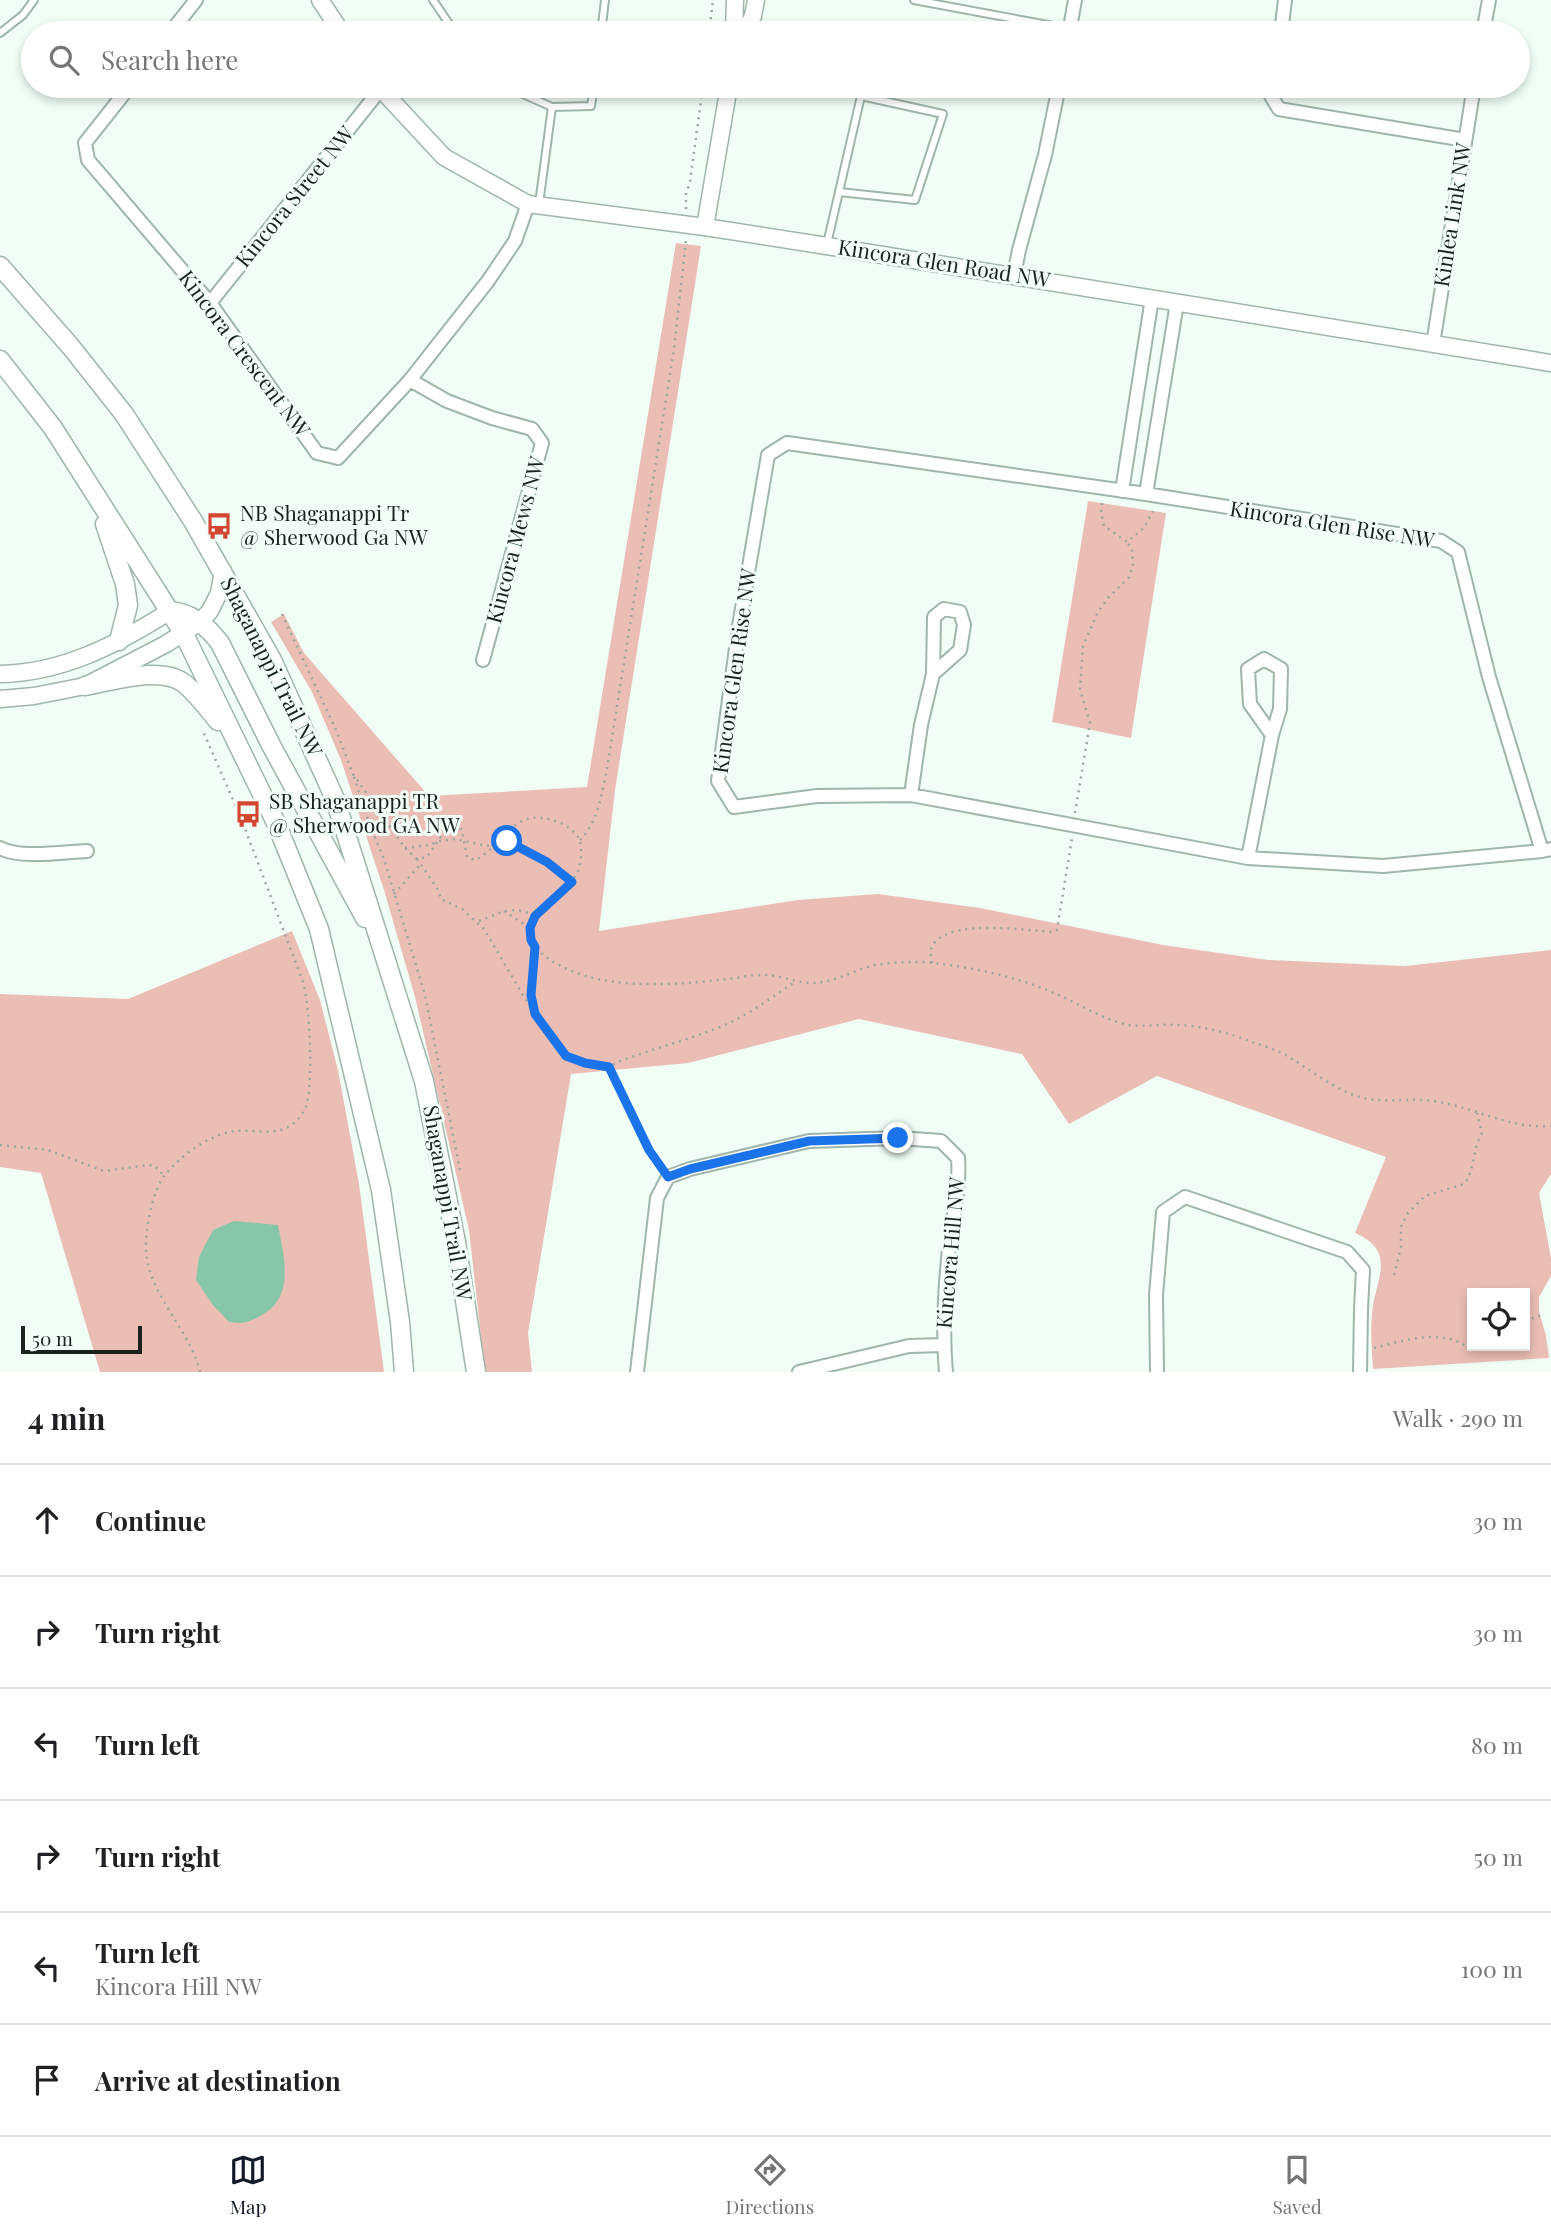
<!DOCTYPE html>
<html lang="en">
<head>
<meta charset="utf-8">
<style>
  body { margin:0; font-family:"Playfair Display",serif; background:#f6f6f6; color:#202124 }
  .controls { position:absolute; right:21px; bottom:21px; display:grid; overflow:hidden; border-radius:0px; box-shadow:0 4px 10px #0003 }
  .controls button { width:63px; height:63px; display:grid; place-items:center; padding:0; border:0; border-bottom:2px solid #e0e0e0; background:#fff; color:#202124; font:35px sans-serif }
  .scale { position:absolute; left:21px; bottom:18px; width:121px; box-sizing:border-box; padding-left:7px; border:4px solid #19221d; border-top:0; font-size:19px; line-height:24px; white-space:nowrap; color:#19221d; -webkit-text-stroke:5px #f0fef6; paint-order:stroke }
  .stop { position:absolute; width:21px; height:21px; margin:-16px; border:5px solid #1a73e8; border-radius:50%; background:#fff }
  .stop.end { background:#1a73e8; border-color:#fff; box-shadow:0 2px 7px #0008 }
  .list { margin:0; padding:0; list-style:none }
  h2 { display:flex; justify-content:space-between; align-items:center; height:91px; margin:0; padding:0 28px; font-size:30px }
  h2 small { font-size:23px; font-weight:400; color:#757577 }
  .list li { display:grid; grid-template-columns:46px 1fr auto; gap:21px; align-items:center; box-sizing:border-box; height:112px; padding:0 28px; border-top:2px solid #e0e0e0 }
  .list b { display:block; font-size:26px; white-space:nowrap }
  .list p { margin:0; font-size:23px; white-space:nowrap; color:#757577 }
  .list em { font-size:23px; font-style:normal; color:#757577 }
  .icon { flex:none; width:38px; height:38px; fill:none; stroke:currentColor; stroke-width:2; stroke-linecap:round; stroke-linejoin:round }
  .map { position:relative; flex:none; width:1551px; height:1372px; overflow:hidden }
  .search { position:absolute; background:#fff; box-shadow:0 4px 10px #0003; left:21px; right:21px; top:21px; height:77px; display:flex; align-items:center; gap:18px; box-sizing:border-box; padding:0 24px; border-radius:38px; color:#757577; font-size:26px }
  .sheet { height:763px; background:#fff }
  nav { display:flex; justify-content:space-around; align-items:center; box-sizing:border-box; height:98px; border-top:2px solid #e0e0e0; background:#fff; font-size:19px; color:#757577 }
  nav a { display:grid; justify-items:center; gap:4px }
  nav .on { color:#111827 }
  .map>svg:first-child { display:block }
  .green { fill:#eabeb5; fill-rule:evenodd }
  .water { fill:#87c6a8 }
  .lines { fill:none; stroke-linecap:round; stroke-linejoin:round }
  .service-casing { stroke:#9fb6aa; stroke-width:10 }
  .minor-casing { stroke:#9fb6aa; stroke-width:16 }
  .tertiary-casing { stroke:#9fb6aa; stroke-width:19 }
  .secondary-casing { stroke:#9fb6aa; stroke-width:21 }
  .path { stroke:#9ba7a0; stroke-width:2.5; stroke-dasharray:2 5; stroke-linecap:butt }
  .service { stroke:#fff; stroke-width:6 }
  .minor { stroke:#fff; stroke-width:12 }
  .tertiary { stroke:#fff; stroke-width:16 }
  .secondary { stroke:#fff; stroke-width:18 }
  .route { stroke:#1a73e8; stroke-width:9 }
  .labels { text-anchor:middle; stroke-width:6; stroke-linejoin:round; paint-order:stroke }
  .street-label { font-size:21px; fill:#19221d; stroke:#f0fef6 }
  .poi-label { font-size:21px; fill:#19221d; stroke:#f0fef6; text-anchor:start }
</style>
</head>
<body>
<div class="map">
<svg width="1551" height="1372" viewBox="0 0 1551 1372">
  <rect width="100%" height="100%" fill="#f0fef6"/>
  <path class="green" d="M676 243 701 246 615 790 599 931 798 900 878 894 980 908 1163 945 1268 960 1405 966 1551 950V1174L1539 1193 1551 1258V1276L1539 1297V1311L1546 1336 1549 1358 1373 1369C1372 1351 1370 1332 1372 1314 1374 1281 1399 1252 1355 1233L1386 1157 1157 1076 1069 1124 1022 1054 859 1019 688 1063 571 1074 528 1333 532 1372H485L469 1230 415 997 384 890 341 760 312 692 271 622 284 614 304 653 429 796 587 787ZM1472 1293H1525V1346H1472Z
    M1088 501 1166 513 1131 738 1052 722Z
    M292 931 320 1000 338 1070 359 1184 384 1372H100L41 1173 0 1167V994L128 999Z"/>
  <path class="water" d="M234 1221 278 1225C284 1257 296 1298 260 1316 247 1323 244 1324 229 1322L213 1305 196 1280 199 1257 213 1230Z"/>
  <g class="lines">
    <defs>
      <path id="service" d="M433 0 452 28 445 33
        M914 0 1070 29
        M0 33 23 15 34 0
        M601 33 605 0
        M505 86 552 107
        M539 204 552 107 591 106 594 86
        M827 244 861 96 943 114 915 200 839 192"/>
      <path id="minor" d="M170 33 196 0
        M1069 33 1075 0
        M1281 33 1285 0
        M1483 33 1489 0
        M130 86 85 143 88 160 210 303 317 453 338 458 410 380 488 281 515 241 528 204
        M1273 86 1271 96 1279 109 1465 140
        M1014 275 1019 250 1045 155 1059 86
        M210 303 380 90
        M1433 344 1474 86
        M410 380 447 401 492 418 532 429 542 443 483 660
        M1122 491 1152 298
        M1146 494 1177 303
        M911 795 921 725 933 674 934 617 944 609 960 612 964 625 960 650 933 674
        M0 848C21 859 63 852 87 851
        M1542 851 1489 677 1458 552 1441 541 1146 494 787 443 768 455 739 626 718 781 734 807 817 796 911 795 1248 858 1383 866 1542 851 1551 849
        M1248 858 1272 735 1280 709 1281 669 1264 659 1248 669 1250 704 1272 735
        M637 1372 657 1198 668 1177 690 1169 809 1141 899 1138 941 1141 958 1158C960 1186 954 1212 950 1240 945 1284 942 1328 946 1372
        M799 1372 909 1346 944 1345
        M1157 1372 1156 1295 1163 1212 1185 1197 1347 1252 1363 1270 1361 1309 1360 1372"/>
      <path id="tertiary" d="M320 0 342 33
        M734 33 735 0
        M744 33 753 16 756 0
        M378 86 444 157 528 204 705 227 827 246 1551 363
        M705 227 729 86
        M0 674C63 673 118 644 170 611
        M0 699 34 696 85 686 166 644 200 622 210 611 219 593 223 571"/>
      <path id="secondary" d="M0 266 71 347 124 414 193 521 272 660 335 799 424 1081 456 1242 476 1372
        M0 360 53 428 184 634 277 825 319 929 381 1190 400 1322 404 1372
        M105 524 125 584 128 605 119 641
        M170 611C192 613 207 626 220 643L271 745 365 918
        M85 686C112 681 162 665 185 684 198 695 208 709 218 721"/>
    </defs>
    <use href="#service" class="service-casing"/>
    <use href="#minor" class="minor-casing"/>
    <use href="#tertiary" class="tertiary-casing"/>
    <use href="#secondary" class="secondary-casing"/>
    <path class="path" d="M709 33 713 0
      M686 209V194L690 182 703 86
      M1102 503 1101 512 1104 526 1127 542 1144 528 1153 511
      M282 614 336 730 353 774 405 848 417 859 427 857 448 826 457 825 462 830 467 857 475 860C495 851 506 826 527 819 542 814 571 823 579 839 583 848 581 863 578 871 569 891 549 898 537 914 509 951 575 975 602 980 640 987 689 984 727 979 740 978 753 974 767 975 782 976 797 983 812 983 837 982 853 970 875 965 893 962 917 961 935 963 974 968 1019 977 1056 994 1080 1004 1103 1020 1129 1025 1144 1027 1160 1024 1175 1025 1200 1025 1229 1033 1252 1042 1264 1046 1278 1050 1289 1057 1309 1069 1329 1085 1351 1094 1376 1104 1396 1099 1422 1100 1466 1102 1507 1130 1551 1126
      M354 777 370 826 384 859 425 995 461 1175
      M1075 813 1090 723 1080 689 1083 646 1098 612 1108 598 1129 577 1133 566 1132 549 1127 542
      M580 840C598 822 602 793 607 769L674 349 686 240
      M405 848 430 845 439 841 455 839 487 846 507 841 547 862 572 882
      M417 859 437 888 441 899 462 909 484 929 530 1007 566 1057 585 1063 609 1067 620 1061C655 1048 692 1039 727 1024 751 1013 774 996 796 981
      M394 894 420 865
      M504 911 530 928
      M479 921C502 913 511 904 535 916
      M932 963 930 951C932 947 933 944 936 941 957 920 1024 930 1052 932L1057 930 1072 838
      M534 1010 532 995 535 947
      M609 1067 649 1150 660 1166
      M0 1145 48 1150 104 1171 149 1165 155 1166 164 1176
      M1394 1275 1401 1247V1227L1408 1213 1425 1196 1464 1184C1475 1172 1472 1149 1482 1133L1477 1113
      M1525 1321 1541 1315
      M1374 1348C1398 1342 1426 1333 1450 1339 1463 1342 1471 1353 1486 1346
      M200 1372C190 1329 149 1296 146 1251 145 1231 152 1191 165 1175 181 1155 210 1134 235 1131 252 1129 272 1136 288 1127 297 1122 304 1114 307 1103 313 1079 310 1006 303 982L241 818 202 729"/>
    <use href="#service" class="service"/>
    <use href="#minor" class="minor"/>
    <use href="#tertiary" class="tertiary"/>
    <use href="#secondary" class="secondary"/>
  </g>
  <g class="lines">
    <path class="route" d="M507 841 547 862 572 882 535 916 530 928 531 940 535 947 531 995 535 1014 566 1056 585 1063 609 1067 649 1150 668 1177 690 1169 809 1141 898 1138"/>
  </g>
  <defs>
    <symbol id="bus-bare" viewBox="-9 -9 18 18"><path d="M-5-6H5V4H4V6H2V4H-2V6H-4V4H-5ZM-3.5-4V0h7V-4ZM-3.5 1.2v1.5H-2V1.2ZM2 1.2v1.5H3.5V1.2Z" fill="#d34731" stroke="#f0fef6" stroke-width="2.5" paint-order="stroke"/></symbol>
  </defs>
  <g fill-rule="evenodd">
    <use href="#bus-bare" x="200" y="507" width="38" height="38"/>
    <use href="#bus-bare" x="229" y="795" width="38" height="38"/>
  </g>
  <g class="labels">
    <g class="street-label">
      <text transform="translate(295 197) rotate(-51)" y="7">Kincora Street NW</text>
      <text transform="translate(1453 215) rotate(-81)" y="7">Kinlea Link NW</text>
      <text transform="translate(944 264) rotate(9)" y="7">Kincora Glen Road NW</text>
      <text transform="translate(244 354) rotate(53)" y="7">Kincora Crescent NW</text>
      <text transform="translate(1332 525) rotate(9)" y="7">Kincora Glen Rise NW</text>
      <text transform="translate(516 540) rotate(-75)" y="7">Kincora Mews NW</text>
      <text transform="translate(271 667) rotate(63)" y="7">Shaganappi Trail NW</text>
      <text transform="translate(735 671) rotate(-82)" y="7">Kincora Glen Rise NW</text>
      <text transform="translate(447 1203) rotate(80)" y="7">Shaganappi Trail NW</text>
      <text transform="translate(951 1253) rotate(-85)" y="7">Kincora Hill NW</text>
    </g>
    <g class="poi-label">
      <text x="240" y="521">NB Shaganappi Tr<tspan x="240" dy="24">@ Sherwood Ga NW</tspan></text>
      <text x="269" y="809">SB Shaganappi TR<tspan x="269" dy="24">@ Sherwood GA NW</tspan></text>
    </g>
  </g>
</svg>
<div class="controls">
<button><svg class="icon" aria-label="locate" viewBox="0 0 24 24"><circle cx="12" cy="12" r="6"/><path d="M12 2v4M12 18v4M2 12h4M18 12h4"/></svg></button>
</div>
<div class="scale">50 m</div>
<div class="stop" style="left:507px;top:841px"></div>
<div class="stop end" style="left:898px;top:1138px"></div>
<div class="search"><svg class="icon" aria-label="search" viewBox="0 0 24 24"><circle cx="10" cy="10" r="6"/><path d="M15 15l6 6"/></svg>Search here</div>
</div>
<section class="sheet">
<h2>4 min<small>Walk · 290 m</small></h2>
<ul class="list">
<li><svg class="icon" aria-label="ahead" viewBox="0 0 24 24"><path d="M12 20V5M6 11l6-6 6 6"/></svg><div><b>Continue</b></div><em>30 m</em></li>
<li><svg class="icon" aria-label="right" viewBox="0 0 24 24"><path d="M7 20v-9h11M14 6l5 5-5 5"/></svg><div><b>Turn right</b></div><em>30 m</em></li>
<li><svg class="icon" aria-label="left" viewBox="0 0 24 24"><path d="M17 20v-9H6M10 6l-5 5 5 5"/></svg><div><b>Turn left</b></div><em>80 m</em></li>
<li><svg class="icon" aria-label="right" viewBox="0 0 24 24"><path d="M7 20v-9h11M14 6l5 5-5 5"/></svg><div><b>Turn right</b></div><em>50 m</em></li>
<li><svg class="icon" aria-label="left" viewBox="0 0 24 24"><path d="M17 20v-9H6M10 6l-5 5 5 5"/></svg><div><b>Turn left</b><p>Kincora Hill NW</p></div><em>100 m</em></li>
<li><svg class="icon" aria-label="arrive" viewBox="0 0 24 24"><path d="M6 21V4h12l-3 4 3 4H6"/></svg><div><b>Arrive at destination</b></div></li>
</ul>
</section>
<nav>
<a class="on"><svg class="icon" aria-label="map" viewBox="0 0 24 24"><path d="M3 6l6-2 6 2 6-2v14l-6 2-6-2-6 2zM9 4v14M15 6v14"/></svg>Map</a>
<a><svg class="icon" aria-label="directions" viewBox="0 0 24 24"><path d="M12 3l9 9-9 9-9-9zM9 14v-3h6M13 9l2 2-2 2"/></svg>Directions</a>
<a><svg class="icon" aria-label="saved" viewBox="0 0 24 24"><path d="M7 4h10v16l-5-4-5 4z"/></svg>Saved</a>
</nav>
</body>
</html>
